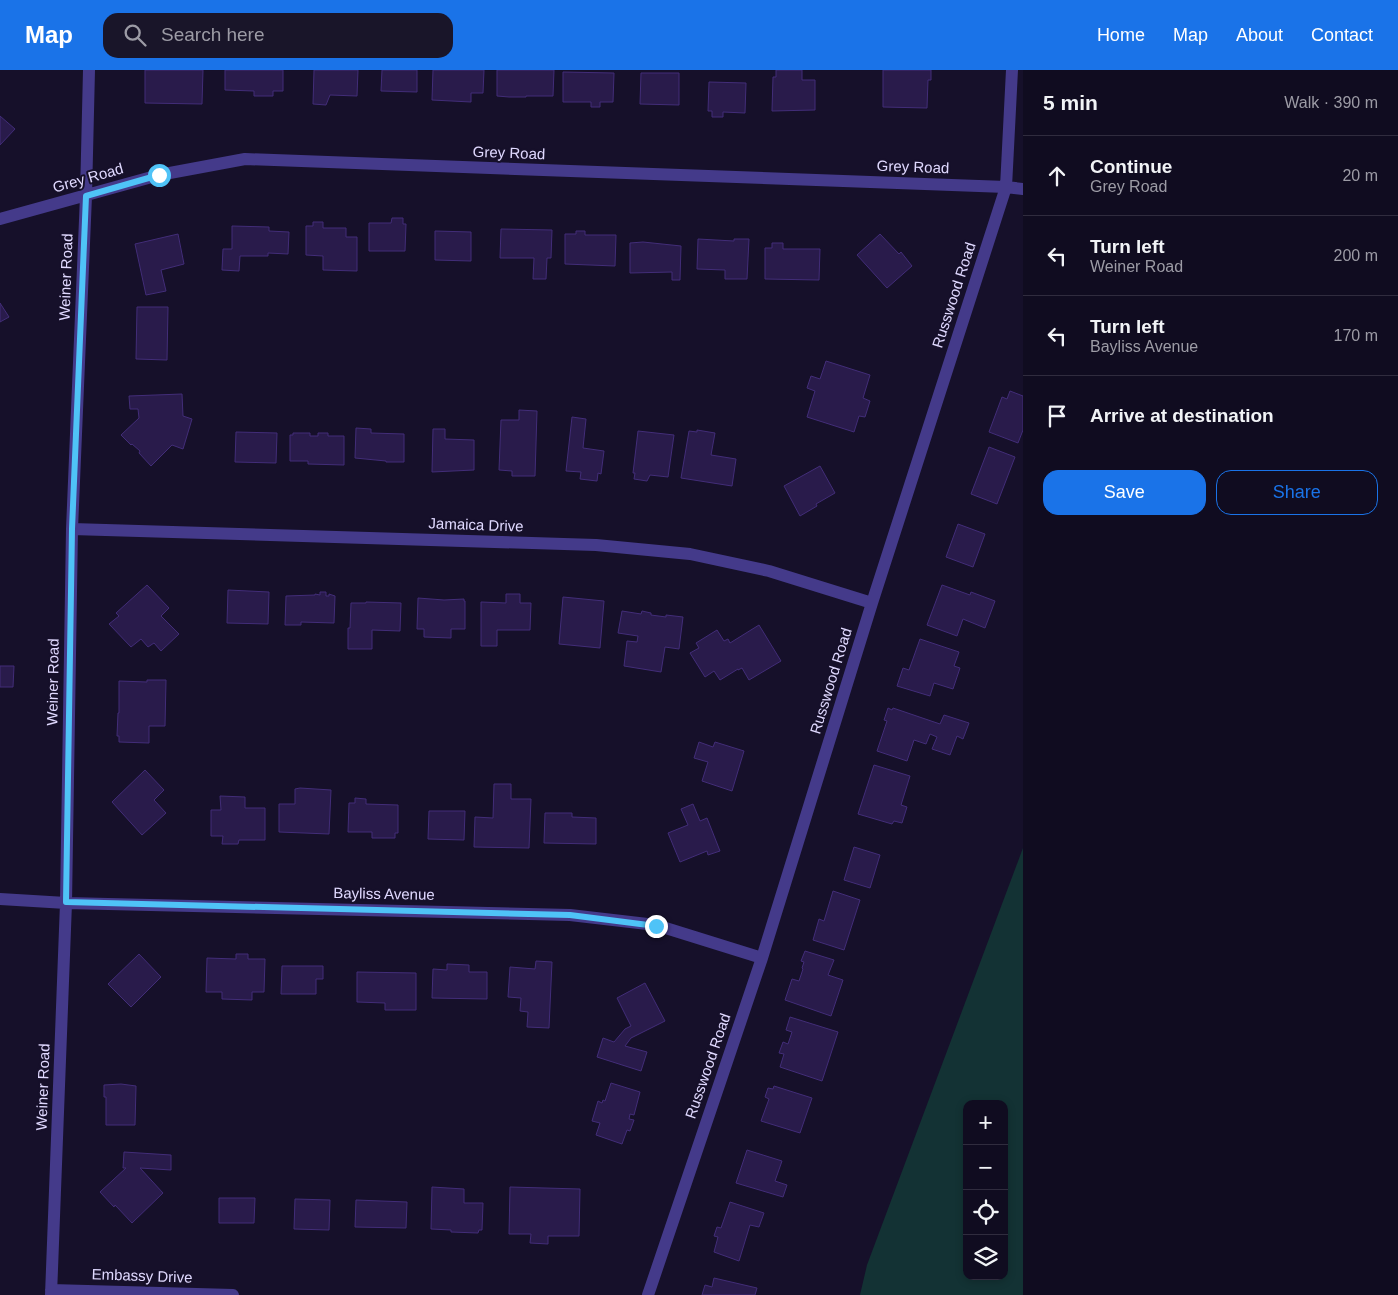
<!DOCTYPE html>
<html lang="en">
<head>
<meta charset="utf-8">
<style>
  body { margin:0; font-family:Helvetica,sans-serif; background:#191529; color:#f1f3f6 }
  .controls { position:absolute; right:15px; bottom:15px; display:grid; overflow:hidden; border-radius:10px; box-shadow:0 2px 8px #0003 }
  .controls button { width:45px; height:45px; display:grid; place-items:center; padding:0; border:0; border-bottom:1px solid #302c3e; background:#100c20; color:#f1f3f6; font:25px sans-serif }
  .stop { position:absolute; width:15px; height:15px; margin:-11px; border:4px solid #4fc3f7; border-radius:50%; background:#fff }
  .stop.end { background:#4fc3f7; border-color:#fff; box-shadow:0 1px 5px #0008 }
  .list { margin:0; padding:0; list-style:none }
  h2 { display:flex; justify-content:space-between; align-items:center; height:65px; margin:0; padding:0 20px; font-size:21px }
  h2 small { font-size:16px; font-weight:400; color:#9c9ba5 }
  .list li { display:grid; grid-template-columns:32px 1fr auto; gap:15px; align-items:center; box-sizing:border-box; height:80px; padding:0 20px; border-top:1px solid #302c3e }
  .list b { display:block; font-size:19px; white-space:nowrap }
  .list p { margin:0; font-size:16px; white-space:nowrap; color:#9c9ba5 }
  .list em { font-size:16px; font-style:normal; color:#9c9ba5 }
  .actions { display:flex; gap:10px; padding:15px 20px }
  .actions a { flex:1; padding:11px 0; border:1px solid #1a73e8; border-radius:15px; text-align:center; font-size:18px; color:#1a73e8 }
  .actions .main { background:#1a73e8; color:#fff }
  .icon { flex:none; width:28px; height:28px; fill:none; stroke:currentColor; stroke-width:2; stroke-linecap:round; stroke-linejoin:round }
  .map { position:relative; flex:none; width:1023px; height:1225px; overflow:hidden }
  header { display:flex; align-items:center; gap:30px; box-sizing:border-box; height:70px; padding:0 25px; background:#1a73e8; color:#fff }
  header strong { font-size:24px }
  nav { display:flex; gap:28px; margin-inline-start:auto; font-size:18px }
  .search { width:350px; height:45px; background:#191529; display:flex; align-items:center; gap:12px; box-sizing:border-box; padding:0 18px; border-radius:15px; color:#9c9ba5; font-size:19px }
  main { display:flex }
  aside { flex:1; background:#100c20 }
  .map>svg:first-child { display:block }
  .green { fill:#133234; fill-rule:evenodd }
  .building { fill:#291b4b; stroke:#422d78 }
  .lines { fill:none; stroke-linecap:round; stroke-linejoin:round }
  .street { stroke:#443a8a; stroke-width:12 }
  .route { stroke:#4fc3f7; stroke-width:6 }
  .labels { text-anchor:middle; stroke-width:4; stroke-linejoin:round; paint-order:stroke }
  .street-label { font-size:15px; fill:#e0d9ff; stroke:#16102a }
</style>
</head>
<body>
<header>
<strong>Map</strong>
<div class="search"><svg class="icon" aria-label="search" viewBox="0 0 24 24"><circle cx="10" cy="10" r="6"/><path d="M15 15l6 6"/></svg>Search here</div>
<nav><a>Home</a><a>Map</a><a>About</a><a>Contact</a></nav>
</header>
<main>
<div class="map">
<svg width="1023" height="1225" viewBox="0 0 1023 1225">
  <rect width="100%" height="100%" fill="#16102a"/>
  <path class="green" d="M1023 778V1225H860L867 1195ZM967 1034H1004V1206H967Z"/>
  <path class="building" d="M145 0H203L202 34 145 33Z
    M225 0H283V21H273V26H254V21L225 20Z
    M314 0H358L357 26 330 25 326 35 313 34Z
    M382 0H417V22L381 21Z
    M433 0H484L483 23H471V32L432 30Z
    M497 0H554L553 26H526V27H509L497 26Z
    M776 0H802V10H815V40L772 41 773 7H776Z
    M883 0H931V10H928L927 38 883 37Z
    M563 2 614 3 613 32H600V37H591V32H563Z
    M641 3H679V35L640 34Z
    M709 12 746 13 745 43 723 42V47H712V41H708Z
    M0 46 15 59 0 75Z
    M392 148H403V154H406L405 181H369V153H391Z
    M313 152H323V158H346V167H357V201L323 200V186L306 185V156H313Z
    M232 156 269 157V161L289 162 288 184 268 183V186H240L239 201 222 200 223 179H232Z
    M501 159 552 160 551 188H547L546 209H533L534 188H500Z
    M435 161 471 162V191L435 190Z
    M576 161H585V165H616L615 196 565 194V164H576Z
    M178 164 184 194 161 200 166 221 146 225 135 174Z
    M880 164 899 184 901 182 912 196 887 218 857 185Z
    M698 169 734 171V169H749L747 209H725V200L697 199Z
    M643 172 681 176 680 210H672V202L630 203V173Z
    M772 173H783V179H820L819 210 765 209V178H772Z
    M0 233 9 247 0 252Z
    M137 237H168L167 290 136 289Z
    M826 291 870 305 863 328 870 331 865 347 859 346 854 362 807 347 815 321 807 318 811 306 820 309Z
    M1010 321 1023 326V360L1018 373 989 362 1002 327 1007 329Z
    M182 324 183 346 192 349 183 379 172 375 151 396 139 383 140 381 132 374 131 375 121 365 139 348 138 339H130L129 326Z
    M519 340 537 341 535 406H512V401L499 400 501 350H519Z
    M572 347 586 349 583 378 604 381 601 404 598 403 597 411 580 409 581 402 566 401Z
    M356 358 371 359V363L404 364V392H386V391L355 388Z
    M433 359H445V369L474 370V400L432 402Z
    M697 360 715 363 711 385 736 389 732 416 681 408 689 361 697 362Z
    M638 361 674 365 668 407 650 405 647 411 634 409 635 403H633Z
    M236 362 277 363 276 393 235 392Z
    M293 363H310V366H318V363H328V366H344V395L308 394V391H290V365H293Z
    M989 377 1015 387 997 434 971 424Z
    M820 396 835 423 816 434 817 436 800 446 784 416Z
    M958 454 985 464 973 497 946 487Z
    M147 515 169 538 161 546 179 564 161 581 154 573 148 577 141 569 131 577 109 554 119 546 116 543Z
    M942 515 970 525 971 522 995 531 985 558 963 549 957 566 927 555Z
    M228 520 269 522 268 554 227 553Z
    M320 522H326V526H329V524L335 526 334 553 301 552V555H285L286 526 315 525V524L320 525Z
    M506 524H520V533H531L530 560H497V576H481V532L506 533Z
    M563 527 604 531 600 578 559 574Z
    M418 528 444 530 464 529V531H465V559H451V568L424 567V559H417Z
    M366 532 401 533 400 561 372 560V579H348V558H350L351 533H366Z
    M622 541 641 544 642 541 651 543V545L666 547V545L683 547 679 579 665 577 661 602 624 596 627 571 637 572 638 566 618 563Z
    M759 555 781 591 749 610 742 598 738 600V599L720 610 714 601 705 607 690 583 699 578 696 573 717 560 724 571 728 569 730 573Z
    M920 569 959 582 954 596 960 598 953 619 934 613 930 626 897 616 903 598 909 600Z
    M0 596H14L13 617H0Z
    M147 610H166L165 656H149V673L119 672V666H117L118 643H119V611L147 612Z
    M888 638 892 640 893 638 940 654 944 645 969 653 963 669 957 666 950 685 932 679 937 667 930 664 926 674 914 670 907 691 877 681 887 651 884 650Z
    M699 672 713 677 715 672 744 681 732 721 702 711 708 692 694 688Z
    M874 695 910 706 901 735 907 737 902 753 894 751 892 754 858 744Z
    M145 700 164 720 154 730 166 743 142 765 112 732Z
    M494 714H511V729H531L529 778 474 777 475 747 493 748Z
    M300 718 331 720 329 764 279 762V734H295V719Z
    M220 726 245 727V738H265V770H239L238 774H222L223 766H211V740H221Z
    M355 728 366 729V734L398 735V763H395V768H372V762H348L349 733H355Z
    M693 734 700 751 707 748 720 781 708 785 707 781 680 792 668 763 688 755 681 739Z
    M429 741H465L464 770 428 769Z
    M545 743H572V747L596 748V774L544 773Z
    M854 777 880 785 870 818 844 810Z
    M833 821 860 830 844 880 813 870 819 849 824 851Z
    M805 881 834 890 828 905 843 910 831 946 785 930 792 909 799 911 803 899 802 898 804 892 801 891Z
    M139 884 161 907 131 937 108 914Z
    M236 884H248V889H265L264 922H252V930L222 929V922H206L207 888 236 889Z
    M536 891 552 892 549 958 527 957 528 942 520 941 521 928 508 927 510 897 535 899Z
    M447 894 469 895V902H487V929L432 928 433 899 447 900Z
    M282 896H323V909H316V924H281Z
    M357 902 416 903V940H385V933L357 932Z
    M645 913 665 951 631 968 625 976 647 982 641 1001 597 987 603 968 614 972 625 959 631 956 617 928Z
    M790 947 838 962 822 1011 780 997 784 984 779 983 783 972 788 974 792 962 786 960Z
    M611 1013 640 1022 634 1045 630 1044 629 1049 634 1050 630 1061 627 1060 622 1074 596 1065 600 1053 592 1051 598 1031 602 1033 603 1030 605 1031Z
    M121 1014 136 1016 135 1055H106V1027H104V1015Z
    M774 1016 812 1028 800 1063 761 1051 769 1029 765 1027 768 1018 773 1019Z
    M747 1080 782 1091 775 1111 787 1115 783 1127 736 1113Z
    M124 1082 171 1085V1100L140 1098 163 1123 132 1153 115 1135 114 1137 100 1122 126 1098H123Z
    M432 1117 464 1119V1133H483L482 1160H479L478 1163 451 1162V1160L431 1159Z
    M510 1117 580 1119 579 1166H548V1174L530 1173 531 1164H509Z
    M219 1128H255L254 1153H219Z
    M295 1129 330 1130 329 1160 294 1159Z
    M356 1130 407 1132 406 1158 355 1157Z
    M730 1132 764 1143 759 1157 750 1155 739 1191 714 1182 718 1167 714 1166 717 1157 721 1158Z
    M714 1208 757 1218 755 1225H702L705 1215 712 1217Z"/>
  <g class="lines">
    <path class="street" d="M0 149 159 105 245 89 1006 117 1023 119
      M72 459 596 475 690 484 769 501 872 533
      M0 829 66 833 570 845 656 855 762 888
      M51 1220 233 1225
      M51 1225 66 833 72 459 86 126 89 0
      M648 1225 762 888 872 533 1006 117 1012 0"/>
  </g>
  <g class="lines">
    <path class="route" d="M159 105 86 126 72 459 66 832 570 845 656 856"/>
  </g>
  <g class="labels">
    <g class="street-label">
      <text transform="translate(509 83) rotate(2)" y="5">Grey Road</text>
      <text transform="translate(913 97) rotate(2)" y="5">Grey Road</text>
      <text transform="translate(88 108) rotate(-16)" y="5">Grey Road</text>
      <text transform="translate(66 207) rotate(-88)" y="5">Weiner Road</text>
      <text transform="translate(954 225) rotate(-72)" y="5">Russwood Road</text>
      <text transform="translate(476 455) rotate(2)" y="5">Jamaica Drive</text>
      <text transform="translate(831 611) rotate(-73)" y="5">Russwood Road</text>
      <text transform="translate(53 612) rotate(-89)" y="5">Weiner Road</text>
      <text transform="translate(384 824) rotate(1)" y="5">Bayliss Avenue</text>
      <text transform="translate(708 996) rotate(-71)" y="5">Russwood Road</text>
      <text transform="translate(43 1017) rotate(-88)" y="5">Weiner Road</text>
      <text transform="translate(142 1206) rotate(2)" y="5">Embassy Drive</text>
    </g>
  </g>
</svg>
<div class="controls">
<button>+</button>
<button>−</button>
<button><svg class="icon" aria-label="locate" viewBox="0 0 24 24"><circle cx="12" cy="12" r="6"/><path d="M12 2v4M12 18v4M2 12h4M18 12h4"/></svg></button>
<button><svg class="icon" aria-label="layers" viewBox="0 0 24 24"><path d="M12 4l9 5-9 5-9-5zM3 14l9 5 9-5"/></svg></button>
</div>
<div class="stop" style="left:159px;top:105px"></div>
<div class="stop end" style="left:656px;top:856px"></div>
</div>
<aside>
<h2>5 min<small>Walk · 390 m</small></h2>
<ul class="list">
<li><svg class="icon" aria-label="ahead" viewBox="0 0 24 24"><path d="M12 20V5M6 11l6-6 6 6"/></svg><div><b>Continue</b><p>Grey Road</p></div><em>20 m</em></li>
<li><svg class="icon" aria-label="left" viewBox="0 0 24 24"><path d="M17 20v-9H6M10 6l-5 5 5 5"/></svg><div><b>Turn left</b><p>Weiner Road</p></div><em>200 m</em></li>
<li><svg class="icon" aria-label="left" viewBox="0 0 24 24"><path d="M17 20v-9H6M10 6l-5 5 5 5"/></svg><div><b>Turn left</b><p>Bayliss Avenue</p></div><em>170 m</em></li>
<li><svg class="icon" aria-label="arrive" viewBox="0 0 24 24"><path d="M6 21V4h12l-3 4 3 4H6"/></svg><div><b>Arrive at destination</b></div></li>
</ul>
<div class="actions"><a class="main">Save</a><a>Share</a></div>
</aside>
</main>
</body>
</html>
